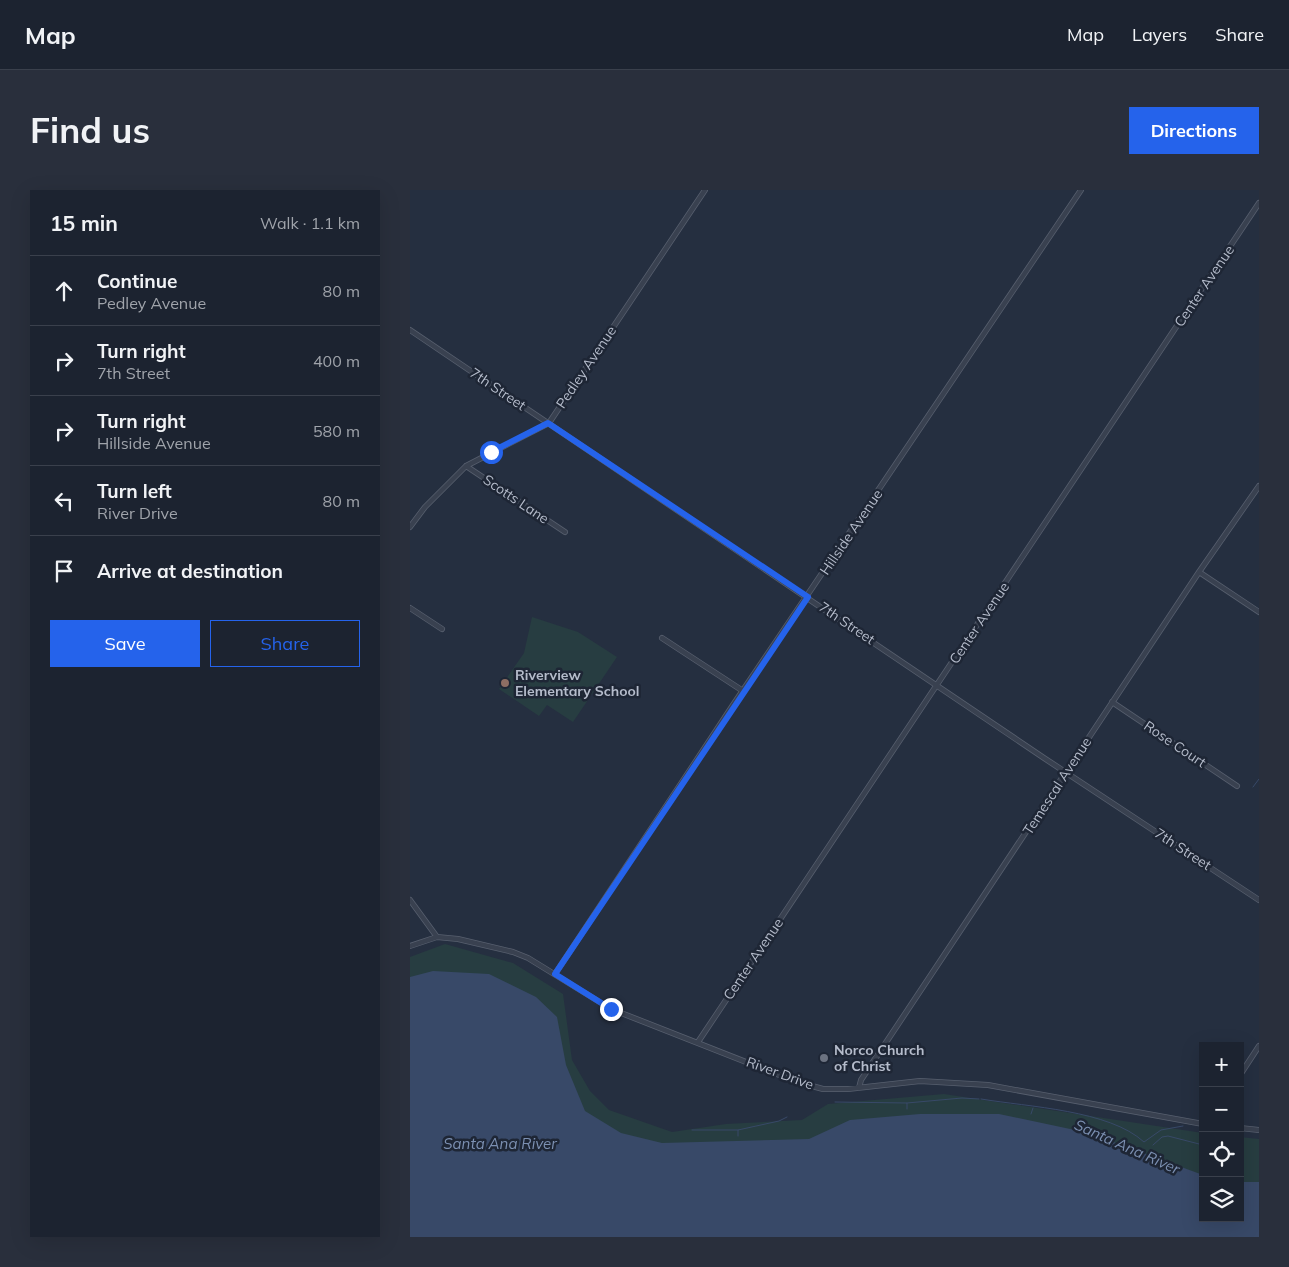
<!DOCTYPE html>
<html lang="en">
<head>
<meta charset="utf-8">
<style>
  body { margin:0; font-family:Mulish,sans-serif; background:#292f3c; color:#f1f3f6 }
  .controls { position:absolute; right:15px; bottom:15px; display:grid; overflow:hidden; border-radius:0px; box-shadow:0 5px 20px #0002 }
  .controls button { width:45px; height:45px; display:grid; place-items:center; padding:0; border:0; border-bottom:1px solid #3a404c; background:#1c2330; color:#f1f3f6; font:25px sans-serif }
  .stop { position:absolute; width:15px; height:15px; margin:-11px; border:4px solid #2563eb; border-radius:50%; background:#fff }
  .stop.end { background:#2563eb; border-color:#fff; box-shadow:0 1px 5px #0008 }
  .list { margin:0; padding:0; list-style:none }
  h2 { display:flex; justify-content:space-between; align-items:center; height:65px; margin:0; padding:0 20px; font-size:21px }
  h2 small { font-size:16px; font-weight:400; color:#a0a4ab }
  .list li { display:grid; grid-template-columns:32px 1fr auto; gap:15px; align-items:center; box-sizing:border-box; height:70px; padding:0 20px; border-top:1px solid #3a404c }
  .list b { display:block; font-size:19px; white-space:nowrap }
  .list p { margin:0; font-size:16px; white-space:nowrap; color:#a0a4ab }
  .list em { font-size:16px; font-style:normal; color:#a0a4ab }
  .actions { display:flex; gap:10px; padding:15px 20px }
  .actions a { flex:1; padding:11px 0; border:1px solid #2563eb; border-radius:0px; text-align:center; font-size:18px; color:#2563eb }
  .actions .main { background:#2563eb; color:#fff }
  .icon { flex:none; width:28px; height:28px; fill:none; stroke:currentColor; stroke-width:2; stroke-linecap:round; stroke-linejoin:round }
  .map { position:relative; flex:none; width:849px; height:1047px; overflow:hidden; border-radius:0px }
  header { display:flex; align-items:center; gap:30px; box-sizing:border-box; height:70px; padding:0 25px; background:#1c2330; border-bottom:1px solid #3a404c }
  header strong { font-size:24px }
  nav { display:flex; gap:28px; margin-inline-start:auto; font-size:18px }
  .intro { display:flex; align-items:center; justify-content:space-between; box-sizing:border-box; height:120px; padding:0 30px }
  h1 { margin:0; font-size:35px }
  .button { padding:12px 22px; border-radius:0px; background:#2563eb; color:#fff; font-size:18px; font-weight:700 }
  main { display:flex; gap:30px; padding:0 30px }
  aside { flex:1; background:#1c2330; border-radius:0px; box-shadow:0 5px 20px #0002 }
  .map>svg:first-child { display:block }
  .green { fill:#273d41 }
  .water { fill:#384968 }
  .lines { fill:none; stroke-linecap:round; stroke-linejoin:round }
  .stream { stroke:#384968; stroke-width:1 }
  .minor-casing { stroke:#575f6e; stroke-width:6 }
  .minor { stroke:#394150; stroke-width:4.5 }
  .route { stroke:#2563eb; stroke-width:6 }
  .education-dot { fill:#8d6e63; stroke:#1e2635; stroke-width:2 }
  .worship-dot { fill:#6b7280; stroke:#1e2635; stroke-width:2 }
  .labels { text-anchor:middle; stroke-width:5; stroke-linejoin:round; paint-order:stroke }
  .street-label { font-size:14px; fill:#b5bccb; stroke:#1e2635 }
  .poi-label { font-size:14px; font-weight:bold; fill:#b5bccb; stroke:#1e2635; text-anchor:start }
  .water-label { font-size:15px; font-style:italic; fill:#7c90b2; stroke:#1e2635 }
</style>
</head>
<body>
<header>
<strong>Map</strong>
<nav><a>Map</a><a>Layers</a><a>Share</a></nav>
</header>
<div class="intro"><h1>Find us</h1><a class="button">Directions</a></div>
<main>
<aside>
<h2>15 min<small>Walk · 1.1 km</small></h2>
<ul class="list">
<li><svg class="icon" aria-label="ahead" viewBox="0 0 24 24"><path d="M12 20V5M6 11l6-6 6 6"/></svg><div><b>Continue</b><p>Pedley Avenue</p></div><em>80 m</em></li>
<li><svg class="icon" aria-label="right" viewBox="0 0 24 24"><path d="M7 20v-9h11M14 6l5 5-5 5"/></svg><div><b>Turn right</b><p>7th Street</p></div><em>400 m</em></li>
<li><svg class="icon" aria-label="right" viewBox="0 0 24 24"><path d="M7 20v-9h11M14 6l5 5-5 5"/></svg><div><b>Turn right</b><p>Hillside Avenue</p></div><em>580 m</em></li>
<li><svg class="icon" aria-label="left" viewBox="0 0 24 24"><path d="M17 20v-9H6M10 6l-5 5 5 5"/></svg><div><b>Turn left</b><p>River Drive</p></div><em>80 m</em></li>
<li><svg class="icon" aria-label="arrive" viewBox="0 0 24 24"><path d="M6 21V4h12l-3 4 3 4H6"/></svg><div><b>Arrive at destination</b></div></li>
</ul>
<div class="actions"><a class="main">Save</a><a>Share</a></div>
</aside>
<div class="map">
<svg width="849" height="1047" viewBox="0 0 849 1047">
  <rect width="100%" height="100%" fill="#252f40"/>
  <path class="green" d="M122 427 168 442 207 467 163 532 137 515 129 526 89 499 114 463Z
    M35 754 103 773 153 804 162 870 180 901 199 920 262 942 316 934 392 930 418 914 534 904 793 943V994L0 1047V767Z
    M830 947 849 949V1017L830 1009Z"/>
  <path class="water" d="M23 781 79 784 126 807 147 827 156 875 175 921 211 943 252 953 399 949 440 930 510 924H589L679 943 793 985V1028H830V992H849V1047H0V787Z"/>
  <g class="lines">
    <path class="stream" d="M843 597 849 589
      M571 909C619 917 699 920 734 952L751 940 773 936
      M425 912 497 913V919
      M497 913 552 908 569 909
      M621 924 623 918
      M282 940H328
      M328 946V940L369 931 377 927
      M743 955 752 947 758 946 793 955"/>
    <defs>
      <path id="minor" d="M0 140 634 568 849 710
        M56 276 155 342
        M0 337 15 317 56 276 139 233 295 0
        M789 382 849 422
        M0 418 32 439
        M252 448 333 501
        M702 512 827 596
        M0 710 27 747
        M0 756 27 747 48 749 103 762 118 768 201 819 387 892 413 899H438L510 891 578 895 793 934
        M145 784 323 515 671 0
        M288 852 849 13
        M830 885 849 856
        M449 898 451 890 789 382 849 296
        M830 938 849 940"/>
    </defs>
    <use href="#minor" class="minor-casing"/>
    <use href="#minor" class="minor"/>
  </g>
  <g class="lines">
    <path class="route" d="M81 262 138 233 398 407 145 784 201 819"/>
  </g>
  <circle class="education-dot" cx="95" cy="493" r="5"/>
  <circle class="worship-dot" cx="414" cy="868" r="5"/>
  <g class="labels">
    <g class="street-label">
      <text transform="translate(794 96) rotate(-56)" y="5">Center Avenue</text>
      <text transform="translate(176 177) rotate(-56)" y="5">Pedley Avenue</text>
      <text transform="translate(88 199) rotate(34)" y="5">7th Street</text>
      <text transform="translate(106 309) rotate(34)" y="5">Scotts Lane</text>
      <text transform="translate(441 342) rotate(-56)" y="5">Hillside Avenue</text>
      <text transform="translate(437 433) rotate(34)" y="5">7th Street</text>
      <text transform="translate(569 433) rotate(-56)" y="5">Center Avenue</text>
      <text transform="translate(765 554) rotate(34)" y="5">Rose Court</text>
      <text transform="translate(647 596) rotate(-57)" y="5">Temescal Avenue</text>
      <text transform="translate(773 659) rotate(33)" y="5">7th Street</text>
      <text transform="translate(343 769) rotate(-56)" y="5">Center Avenue</text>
      <text transform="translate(370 883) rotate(20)" y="5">River Drive</text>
    </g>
    <g class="poi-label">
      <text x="105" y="490">Riverview<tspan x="105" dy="16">Elementary School</tspan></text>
      <text x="424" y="865">Norco Church<tspan x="424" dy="16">of Christ</tspan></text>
    </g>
    <g class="water-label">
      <text x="90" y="959">Santa Ana River</text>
      <text transform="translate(717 957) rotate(24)" y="5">Santa Ana River</text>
    </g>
  </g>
</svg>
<div class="controls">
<button>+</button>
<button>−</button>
<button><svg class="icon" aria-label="locate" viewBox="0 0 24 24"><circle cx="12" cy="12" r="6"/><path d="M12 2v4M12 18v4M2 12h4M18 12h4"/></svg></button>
<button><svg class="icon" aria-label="layers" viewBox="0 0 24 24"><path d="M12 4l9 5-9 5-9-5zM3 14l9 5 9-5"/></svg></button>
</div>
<div class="stop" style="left:81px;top:262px"></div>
<div class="stop end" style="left:201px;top:819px"></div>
</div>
</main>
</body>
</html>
